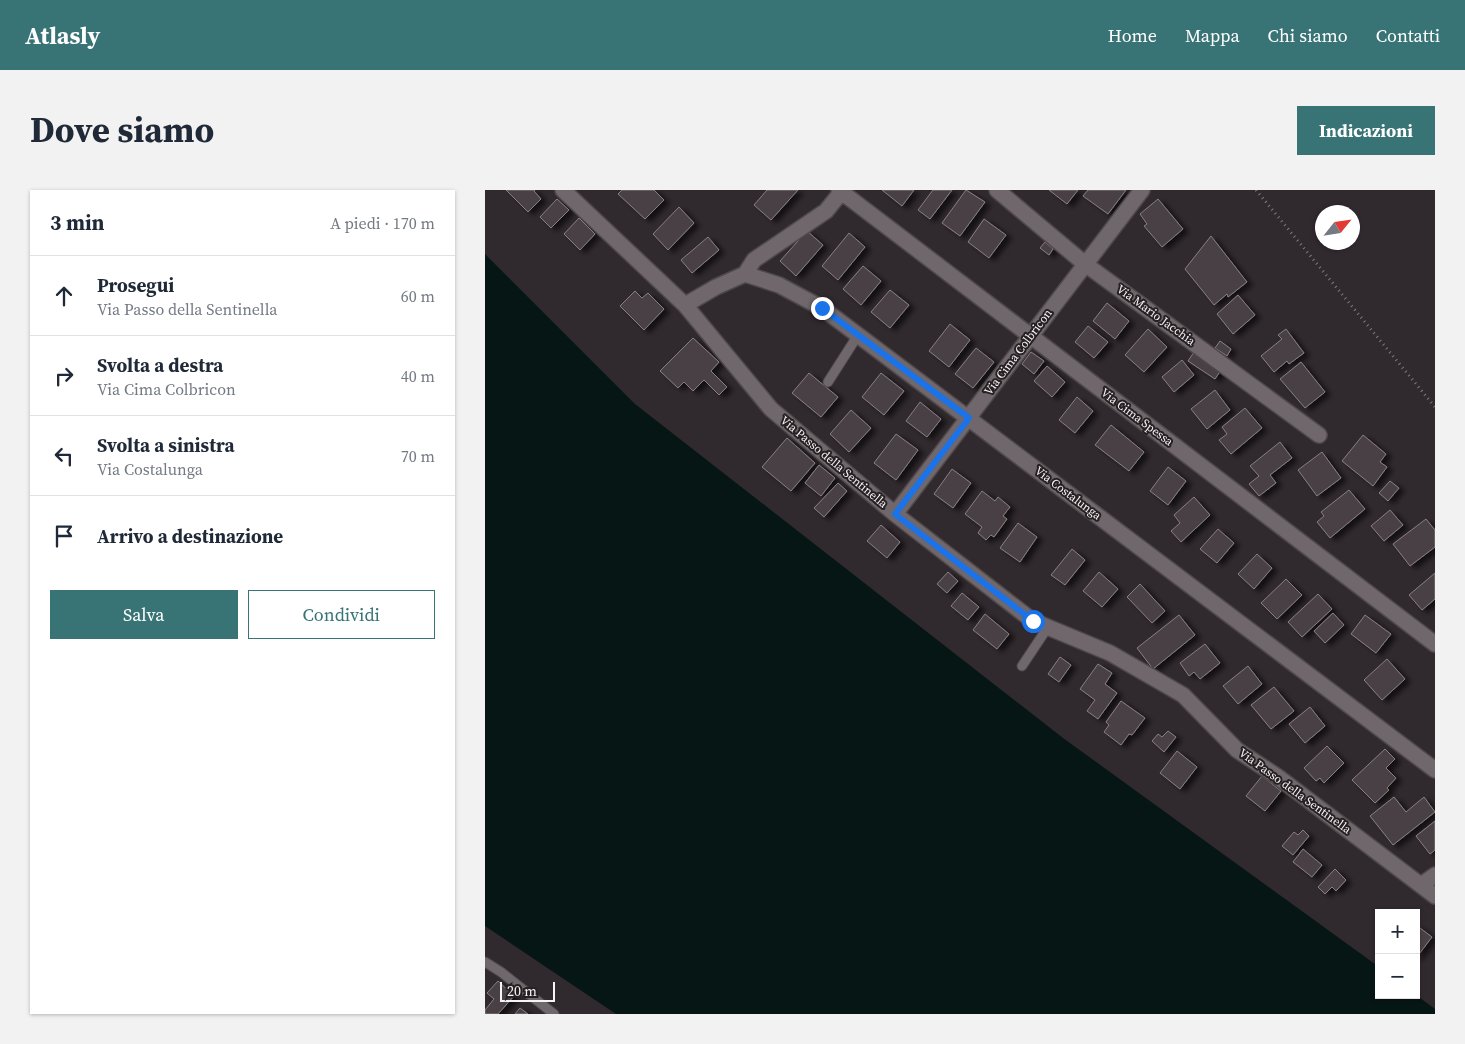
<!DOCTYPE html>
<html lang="it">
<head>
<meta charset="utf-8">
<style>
  body { margin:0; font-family:"Source Serif 4",serif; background:#f2f2f3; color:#1f2937 }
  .controls { position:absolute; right:15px; bottom:15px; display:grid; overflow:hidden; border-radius:0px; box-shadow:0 1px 4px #0004 }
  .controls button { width:45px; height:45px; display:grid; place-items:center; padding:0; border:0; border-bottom:1px solid #e0e1e3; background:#fff; color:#1f2937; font:25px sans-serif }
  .compass { position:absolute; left:830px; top:15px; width:45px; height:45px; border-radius:50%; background:#fff; box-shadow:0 1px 4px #0004; rotate:60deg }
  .scale { position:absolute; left:15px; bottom:12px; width:55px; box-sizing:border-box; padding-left:5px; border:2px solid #f7f2f4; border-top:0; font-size:14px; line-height:18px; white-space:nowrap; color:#f7f2f4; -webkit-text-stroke:4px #262023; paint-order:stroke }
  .stop { position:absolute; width:15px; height:15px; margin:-11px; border:4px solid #1a73e8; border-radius:50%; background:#fff }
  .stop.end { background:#1a73e8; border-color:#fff; box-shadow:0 1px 5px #0008 }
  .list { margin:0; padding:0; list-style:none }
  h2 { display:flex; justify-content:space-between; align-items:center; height:65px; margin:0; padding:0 20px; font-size:21px }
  h2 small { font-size:16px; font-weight:400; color:#747a83 }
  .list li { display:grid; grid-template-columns:32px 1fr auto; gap:15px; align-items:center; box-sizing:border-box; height:80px; padding:0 20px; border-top:1px solid #e0e1e3 }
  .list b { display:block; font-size:19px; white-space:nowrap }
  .list p { margin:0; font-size:16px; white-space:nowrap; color:#747a83 }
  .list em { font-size:16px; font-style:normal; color:#747a83 }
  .actions { display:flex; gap:10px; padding:15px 20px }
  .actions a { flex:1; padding:11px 0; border:1px solid #387376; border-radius:0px; text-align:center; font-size:18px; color:#387376 }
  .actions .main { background:#387376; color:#fff }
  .icon { flex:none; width:28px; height:28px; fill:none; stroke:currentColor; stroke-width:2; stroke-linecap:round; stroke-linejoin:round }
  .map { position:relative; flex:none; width:950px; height:824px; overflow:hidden; border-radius:0px }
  header { display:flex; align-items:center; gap:30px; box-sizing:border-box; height:70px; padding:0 25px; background:#387376; color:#fff }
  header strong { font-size:24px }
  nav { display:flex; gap:28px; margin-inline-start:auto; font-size:18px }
  .intro { display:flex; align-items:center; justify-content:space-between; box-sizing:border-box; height:120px; padding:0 30px }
  h1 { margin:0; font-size:35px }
  .button { padding:12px 22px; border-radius:0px; background:#387376; color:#fff; font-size:18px; font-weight:700 }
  main { display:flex; gap:30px; padding:0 30px }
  aside { flex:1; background:#fff; border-radius:0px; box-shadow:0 1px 4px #0004 }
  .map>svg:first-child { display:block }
  .water { fill:#061615 }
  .building { fill:#484044; stroke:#887f83; filter:url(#shadow) }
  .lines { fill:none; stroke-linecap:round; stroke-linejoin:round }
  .lane-casing { stroke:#4e484b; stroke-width:11 }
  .street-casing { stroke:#4e484b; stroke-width:18 }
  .path { stroke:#807a7d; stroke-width:3; stroke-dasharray:1 4; stroke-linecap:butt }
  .lane { stroke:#6f676b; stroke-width:9 }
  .street { stroke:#6f676b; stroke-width:15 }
  .route { stroke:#1a73e8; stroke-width:6 }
  .labels { text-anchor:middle; stroke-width:4; stroke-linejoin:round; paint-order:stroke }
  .street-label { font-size:12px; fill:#f7f2f4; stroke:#262023 }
</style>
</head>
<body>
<header>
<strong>Atlasly</strong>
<nav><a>Home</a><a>Mappa</a><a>Chi siamo</a><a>Contatti</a></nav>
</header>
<div class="intro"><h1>Dove siamo</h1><a class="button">Indicazioni</a></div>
<main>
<aside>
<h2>3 min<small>A piedi · 170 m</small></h2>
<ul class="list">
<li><svg class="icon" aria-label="ahead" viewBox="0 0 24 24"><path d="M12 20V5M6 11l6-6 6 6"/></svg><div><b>Prosegui</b><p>Via Passo della Sentinella</p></div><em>60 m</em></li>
<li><svg class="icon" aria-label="right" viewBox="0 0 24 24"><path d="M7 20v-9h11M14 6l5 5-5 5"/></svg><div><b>Svolta a destra</b><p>Via Cima Colbricon</p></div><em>40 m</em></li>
<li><svg class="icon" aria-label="left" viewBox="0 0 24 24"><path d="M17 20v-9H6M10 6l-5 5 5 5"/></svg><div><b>Svolta a sinistra</b><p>Via Costalunga</p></div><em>70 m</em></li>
<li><svg class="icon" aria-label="arrive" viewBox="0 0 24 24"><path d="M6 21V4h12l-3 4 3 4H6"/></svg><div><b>Arrivo a destinazione</b></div></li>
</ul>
<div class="actions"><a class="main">Salva</a><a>Condividi</a></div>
</aside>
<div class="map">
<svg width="950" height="824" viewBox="0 0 950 824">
  <defs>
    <filter id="shadow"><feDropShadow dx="5.5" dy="3" stdDeviation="2.5" flood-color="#0009"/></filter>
  </defs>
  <rect width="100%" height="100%" fill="#30292d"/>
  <path class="water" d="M0 64 150 214 578 548 894 777V805H931L950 819V824H131L0 736Z"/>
  <path class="building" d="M21 0H50L49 1 56 9 43 22Z
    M137 0H169L179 10 160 29 133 4Z
    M282 0H313L286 30 269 15Z
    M397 0H429L417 16Z
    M448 0H467L445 29 433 20Z
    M481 0 500 12 475 46 457 33Z
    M564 0H593L582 14Z
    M603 0H641L623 24 598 6Z
    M72 9 84 20 66 38 55 27Z
    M673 9 698 39 677 57 659 36 662 34 655 24Z
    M194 17 209 33 183 60 168 44Z
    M94 28 110 44 95 60 79 44Z
    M499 29 521 45 504 68 483 52Z
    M322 41 338 55 311 86 295 71Z
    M364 43 380 57 353 90 337 76Z
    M726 46 762 92 743 107 742 104 729 115 700 79Z
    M223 47 234 60 207 83 196 70Z
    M560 52 568 59 564 65 555 58Z
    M378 76 396 91 376 115 358 99Z
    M405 100 424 115 405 138 386 122Z
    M150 101 157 108 163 103 179 119 159 140 135 116Z
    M753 105 770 125 748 144 732 124Z
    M622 113 644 131 630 149 608 131Z
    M465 134 485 150 464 177 444 161Z
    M603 136 623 152 609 168 590 152Z
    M663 139 682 157 659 182 640 165Z
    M801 139 819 163 804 174 802 171 789 182 776 166 797 149 793 145Z
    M208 148 234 172 226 181 242 197 234 205 219 190 208 201 199 192 193 198 175 181Z
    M735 151 746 159 742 166 730 158Z
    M491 158 509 172 488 198 470 184Z
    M546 162 559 171 549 184 537 174Z
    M709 162 736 180 730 189 703 171Z
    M697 170 709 185 689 202 677 187Z
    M816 172 840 202 820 218 795 189Z
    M562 176 580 192 567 207 549 191Z
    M324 183 353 207 336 227 307 203Z
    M396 183 419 201 399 225 377 207Z
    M730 200 745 220 722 239 706 219Z
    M592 207 608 221 590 243 574 230Z
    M435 212 456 229 442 247 421 231Z
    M760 218 777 238 746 264 734 250 742 244 737 237Z
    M366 220 386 238 364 262 345 244Z
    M626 235 659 262 644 281 610 255Z
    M411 244 433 260 411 290 389 273Z
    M878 245 901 264 895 272 902 277 888 296 857 271Z
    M302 248 330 273 306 301 277 277Z
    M795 252 807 268 785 285 791 293 774 306 764 294 774 286 765 276Z
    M837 262 856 288 832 306 813 280Z
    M334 275 350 288 336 306 320 293Z
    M683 277 701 291 683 315 665 301Z
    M467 279 486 293 468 318 449 304Z
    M905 291 914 298 903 311 894 303Z
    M353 293 362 301 339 327 329 318Z
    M864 300 880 319 845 348 832 332 839 326 836 322Z
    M497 301 510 311 513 307 525 317 518 326 522 329 509 347 506 345 501 350 493 343 497 337 480 324Z
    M709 307 725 325 696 352 686 341 695 333 689 325Z
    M905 320 918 335 899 351 886 336Z
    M941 329 950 340V357L925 376 908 354Z
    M533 333 552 347 535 372 515 358Z
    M396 335 415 352 402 368 382 351Z
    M733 339 749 353 732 373 715 359Z
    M587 359 600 370 580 395 566 385Z
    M772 364 787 378 769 399 753 384Z
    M463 382 473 391 462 403 452 394Z
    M614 382 633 399 617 417 598 401Z
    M950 383V409L937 420 924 405Z
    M801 389 817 405 792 429 776 413Z
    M655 394 680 421 667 433 642 407Z
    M477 403 494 417 483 430 466 416Z
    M833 404 847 419 817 447 803 432Z
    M848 423 859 435 840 453 829 441Z
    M500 424 524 444 512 459 488 440Z
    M694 425 710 445 668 479 652 458Z
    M880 425 906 444 891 463 866 444Z
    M720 454 735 473 715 489 709 482 704 486 695 473Z
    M575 467 586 475 574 492 563 484Z
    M902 469 920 489 897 510 879 490Z
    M613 474 627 483 620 494 632 503 613 529 602 521 610 510 595 499Z
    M763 476 777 494 753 514 738 496Z
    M789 497 809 521 786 539 766 515Z
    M636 511 660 528 647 545 644 544 636 555 619 542 624 535 621 532Z
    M825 517 840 536 820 553 804 534Z
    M683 541 691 547 679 562 667 551 673 544 677 547Z
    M842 556 859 573 839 593 835 588 831 591 819 578Z
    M900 559 910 569 901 578 911 588 902 598 904 600 890 613 867 590Z
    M692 561 712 577 695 599 675 583Z
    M777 586 796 601 780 621 761 606Z
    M909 607 921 622 939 607 950 622 908 655 885 626Z
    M950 631V660L945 664 931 646Z
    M818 640 824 646 808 665 797 656 809 642 813 645Z
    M818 659 837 675 827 687 808 672Z
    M850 679 861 690 851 701 847 697 840 704 833 697Z
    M931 735 947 747 931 768Z
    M13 791 29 806 13 824H0V820L9 809 2 803Z
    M35 818 43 824H30Z"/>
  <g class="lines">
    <defs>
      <path id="lane" d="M343 192 373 145
        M537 476 563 437
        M0 772 16 782 69 824"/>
      <path id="street" d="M78 0 200 115 286 219 410 324 548 431 625 463 698 505 752 560 793 587 950 706
        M354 0 950 454
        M512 0 600 74 834 245
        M260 84 269 70 341 21 358 0
        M200 115 231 97 260 84 294 95 337 118 950 580
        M410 324 657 0
        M936 695 950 685"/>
    </defs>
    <use href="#lane" class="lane-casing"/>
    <use href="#street" class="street-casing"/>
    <path class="path" d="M771 0 950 217"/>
    <use href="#lane" class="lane"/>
    <use href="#street" class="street"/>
  </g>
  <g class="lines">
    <path class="route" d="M337 118 484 228 410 324 548 431"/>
  </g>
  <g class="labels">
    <g class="street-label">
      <text transform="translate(671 125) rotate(36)" y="4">Via Mario Jacchia</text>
      <text transform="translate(533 162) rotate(-53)" y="4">Via Cima Colbricon</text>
      <text transform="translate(652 227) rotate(37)" y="4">Via Cima Spessa</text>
      <text transform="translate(349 272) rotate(40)" y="4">Via Passo della Sentinella</text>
      <text transform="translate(583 303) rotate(37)" y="4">Via Costalunga</text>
      <text transform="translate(810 601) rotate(36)" y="4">Via Passo della Sentinella</text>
    </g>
  </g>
</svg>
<div class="controls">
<button>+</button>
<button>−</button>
</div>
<svg class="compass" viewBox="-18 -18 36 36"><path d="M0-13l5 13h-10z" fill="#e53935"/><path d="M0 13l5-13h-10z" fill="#747a83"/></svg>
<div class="scale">20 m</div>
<div class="stop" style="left:548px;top:431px"></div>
<div class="stop end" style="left:337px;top:118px"></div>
</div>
</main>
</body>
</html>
